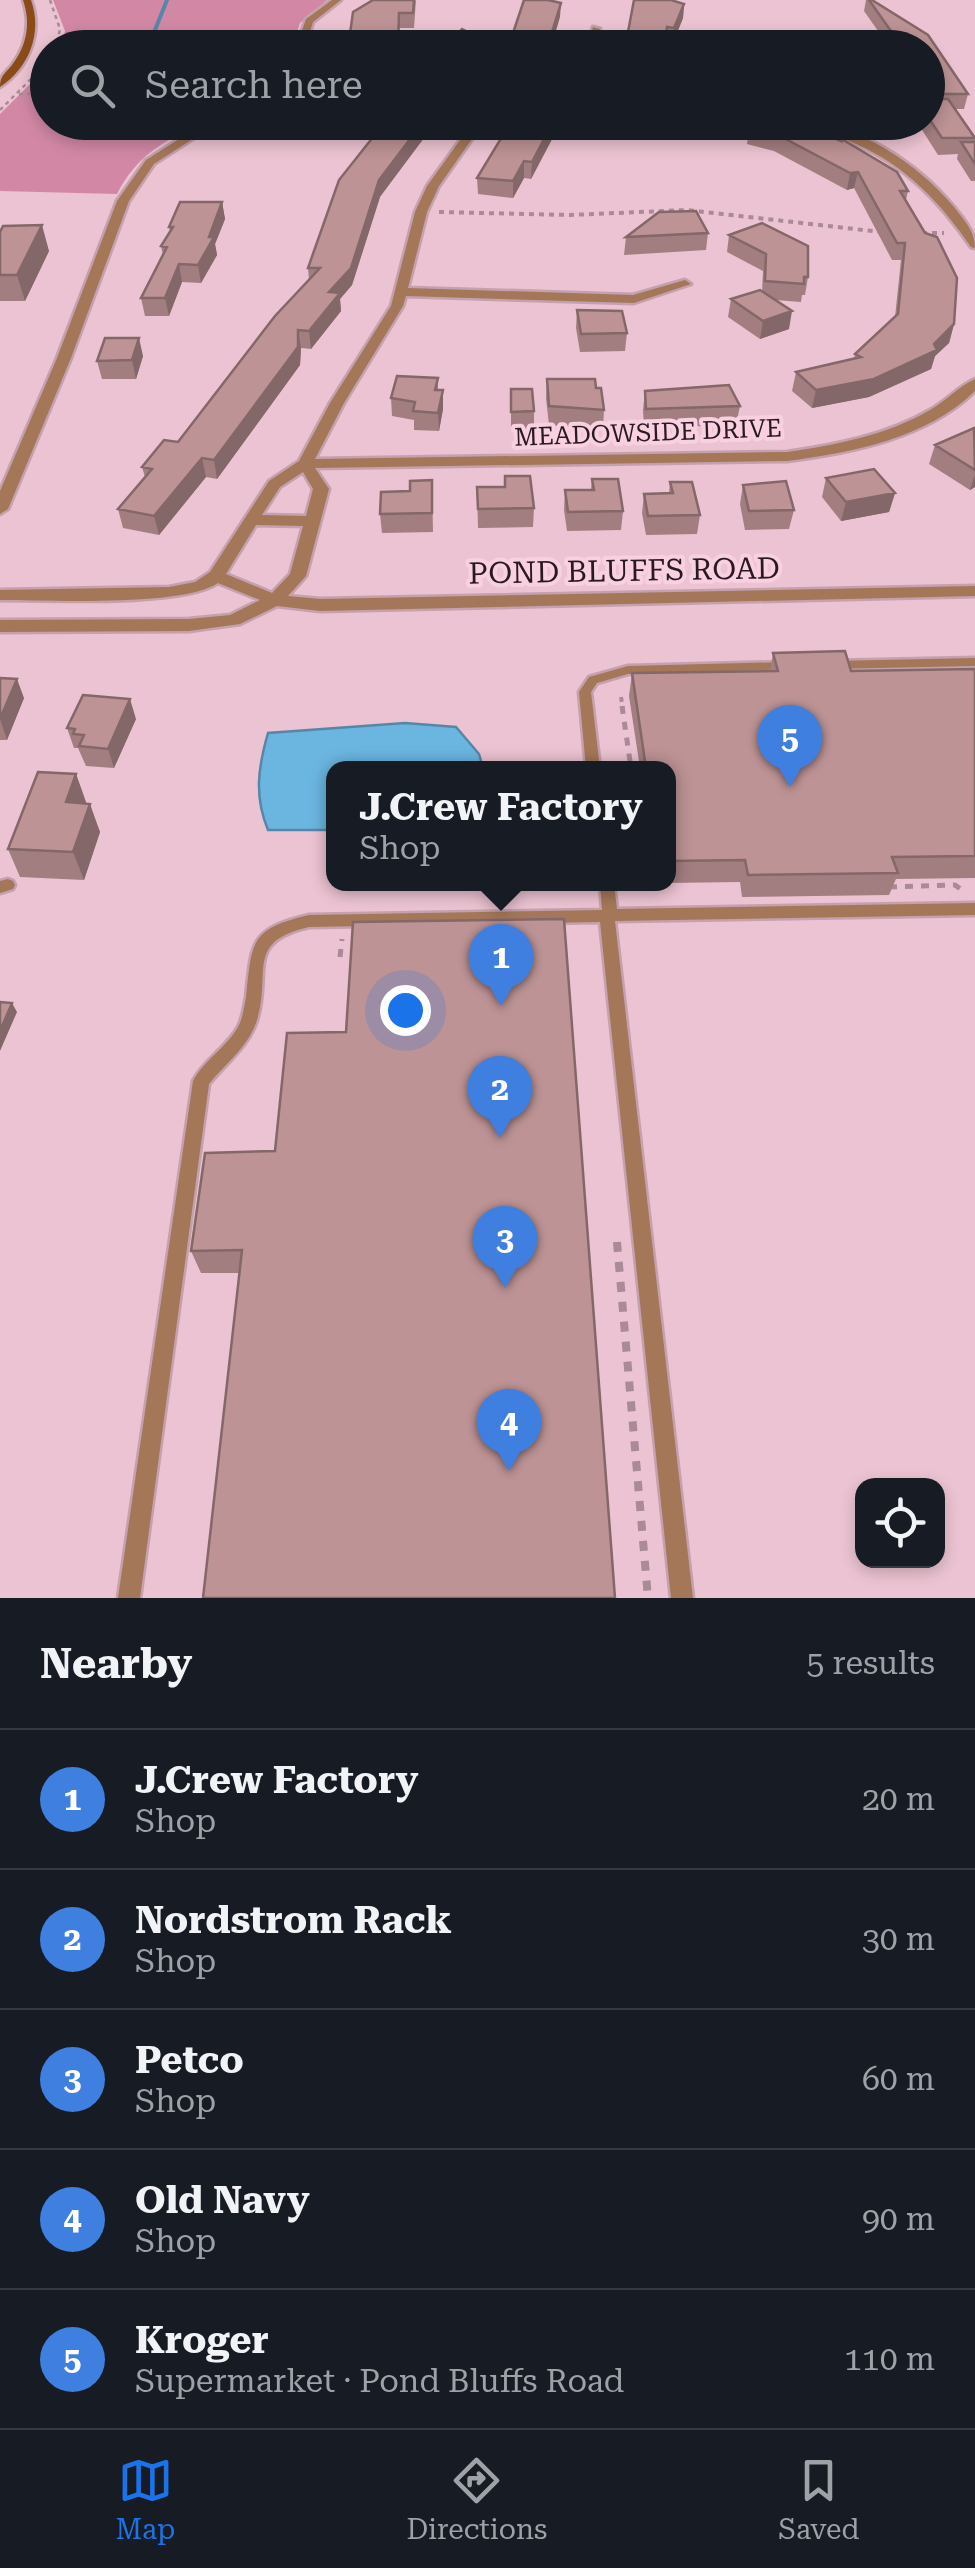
<!DOCTYPE html>
<html lang="en">
<head>
<meta charset="utf-8">
<style>
  body { margin:0; font-family:"Roboto Serif",serif; background:#242831; color:#f1f3f6 }
  .controls { position:absolute; right:30px; bottom:30px; display:grid; overflow:hidden; border-radius:20px; box-shadow:0 5px 15px #0003 }
  .controls button { width:90px; height:90px; display:grid; place-items:center; padding:0; border:0; border-bottom:2px solid #363941; background:#171b24; color:#f1f3f6; font:50px sans-serif }
  .you { position:absolute; left:405px; top:1010px; width:35px; height:35px; margin:-25px; border:8px solid #fff; border-radius:50%; background:#1a73e8; box-shadow:0 0 0 15px #1a73e833 }
  .badge { display:grid; place-items:center; width:65px; height:65px; border-radius:50%; background:#1a73e8; color:#fff; font-size:32px; font-weight:700 }
  .pin { position:absolute; translate:-50% -82px; filter:drop-shadow(0 2px 5px #0008) }
  .pin::after { content:''; position:absolute; top:52px; width:35px; height:30px; background:inherit; clip-path:polygon(0 0,100% 0,50% 100%) }
  .popup { position:absolute; left:326px; top:761px; width:350px; height:130px; box-sizing:border-box; display:grid; place-content:center; border-radius:20px; background:#171b24; filter:drop-shadow(0 2px 8px #0005); font-size:32px; white-space:nowrap; color:#9ea1a6 }
  .popup b { font-size:38px; color:#f1f3f6 }
  .popup::after { content:''; position:absolute; left:50%; top:100%; margin-left:-20px; border:20px solid transparent; border-top-color:#171b24 }
  .list { margin:0; padding:0; list-style:none }
  h2 { display:flex; justify-content:space-between; align-items:center; height:130px; margin:0; padding:0 40px; font-size:42px }
  h2 small { font-size:32px; font-weight:400; color:#9ea1a6 }
  .list li { display:grid; grid-template-columns:65px 1fr auto; gap:30px; align-items:center; box-sizing:border-box; height:140px; padding:0 40px; border-top:2px solid #363941 }
  .list b { display:block; font-size:38px; white-space:nowrap }
  .list p { margin:0; font-size:32px; white-space:nowrap; color:#9ea1a6 }
  .list em { font-size:32px; font-style:normal; color:#9ea1a6 }
  .icon { flex:none; width:55px; height:55px; fill:none; stroke:currentColor; stroke-width:2; stroke-linecap:round; stroke-linejoin:round }
  .map { position:relative; flex:none; width:975px; height:1598px; overflow:hidden }
  .search { position:absolute; background:#171b24; box-shadow:0 5px 15px #0003; left:30px; right:30px; top:30px; height:110px; display:flex; align-items:center; gap:25px; box-sizing:border-box; padding:0 35px; border-radius:55px; color:#9ea1a6; font-size:38px }
  .sheet { height:830px; background:#171b24 }
  nav { display:flex; justify-content:space-around; align-items:center; box-sizing:border-box; height:140px; border-top:2px solid #363941; background:#171b24; font-size:28px; color:#9ea1a6 }
  nav a { display:grid; justify-items:center; gap:5px }
  nav .on { color:#1a73e8 }
  .map>svg:first-child { display:block }
  .forest { fill:#d288a5 }
  .water { fill:#6bb6e1; stroke:#5787a7; stroke-width:2.5 }
  .lines { fill:none; stroke-linecap:round; stroke-linejoin:round }
  .stream { stroke:#5787a7; stroke-width:4 }
  .lane-casing { stroke:#c5a1ae; stroke-width:5 }
  .street-casing { stroke:#c5a1ae; stroke-width:5 }
  .secondary-casing { stroke:#c5a1ae; stroke-width:5 }
  .path-far3 { stroke:#aa8a96; stroke-width:2.5; stroke-dasharray:4 4; stroke-linecap:butt }
  .path-far2 { stroke:#aa8a96; stroke-width:4; stroke-dasharray:5 5; stroke-linecap:butt }
  .path-far1 { stroke:#aa8a96; stroke-width:5; stroke-dasharray:8 8; stroke-linecap:butt }
  .path { stroke:#aa8a96; stroke-width:8; stroke-dasharray:10 10; stroke-linecap:butt }
  .lane { fill:#a47759; fill-rule:evenodd }
  .street { fill:#a47759; fill-rule:evenodd }
  .secondary { fill:#8b4b17; fill-rule:evenodd }
  .wall { fill:#a37e80 }
  .shaded-wall { fill:#846768 }
  .building { fill:#bd9395; stroke:#846768; stroke-width:2.5 }
  .labels { text-anchor:middle; stroke-width:8; stroke-linejoin:round; paint-order:stroke }
  .far-street-label { font-size:25px; fill:#291a20; stroke:#f9d0df }
  .street-label { font-size:30px; fill:#291a20; stroke:#f9d0df }
</style>
</head>
<body>
<div class="map">
<svg width="975" height="1598" viewBox="0 0 975 1598">
  <rect width="100%" height="100%" fill="#ecc3d2"/>
  <path class="forest" d="M53 0H327L300 23 292 47 60 48 65 31Z
    M47 67 48 122 201 123C163 142 137 155 117 194L0 191V114Z"/>
  <path class="water" d="M405 723 456 727 479 754 483 768H334L333 830H268C254 796 258 768 268 733Z"/>
  <g class="lines">
    <path class="stream" d="M133 48 157 35 155 30 167 0"/>
    <defs>
      <path id="lane" d="M975 658V666L831 669 825 665 831 661Z
        M789 662 793 663 795 666 793 669 628 674 597 683 591 692 600 768H586L579 692 589 677 628 666Z
        M8 879 13 881 15 885 13 889 0 893V881Z
        M600 884H614L617 909 975 903V915L615 921 693 1598H671L600 922 309 927C244 942 272 972 257 1020 249 1046 226 1063 209 1084L140 1598H118L193 1081C204 1060 226 1048 238 1027 243 1018 244 1007 246 997 252 941 250 929 309 915L602 910Z"/>
      <path id="street" d="M332 0H341L313 22 305 48H296L306 19Z
        M593 27 600 29 596 48H587Z
        M824 34H830L854 48H842L824 38Z
        M206 122H219L154 164 129 201 71 358 8 509 0 514V491L57 358 117 201 146 160Z
        M473 122H484L439 186 427 212 408 288 633 295 685 280 691 284 634 303 406 296 403 306 344 403 315 459 787 452C836 445 887 435 930 410 946 401 959 386 975 379V391C927 438 851 453 787 461L315 468 329 489 306 576 288 596 320 599 975 586V596L320 611 277 606 240 624 189 631 0 632V620L189 619 230 615 260 600 218 583C183 607 48 600 0 600V590L169 587 195 582 210 572 269 481 299 461 330 403 391 306 415 212 427 186ZM303 472 313 489 306 516 262 515 280 487ZM256 525 303 526 290 574 272 593 226 574Z
        M797 122C857 122 917 163 954 207 964 220 975 231 975 248L971 247C940 202 906 166 856 144 837 135 815 131 797 122Z"/>
      <path id="secondary" d="M23 0H31C43 33 29 68 0 87 0 75 5 74 12 65 27 45 31 24 23 0Z"/>
    </defs>
    <use href="#lane" class="lane-casing"/>
    <use href="#street" class="street-casing"/>
    <use href="#secondary" class="secondary-casing"/>
    <path class="path-far3" d="M50 0 60 29 56 48
      M19 94H35
      M0 110 48 62"/>
    <path class="path-far2" d="M439 212 570 215 687 210 881 232
      M922 233H944
      M621 697 623 709"/>
    <path class="path-far1" d="M622 706 631 768
      M889 887 955 885 962 890
      M340 957 342 939"/>
    <path class="path" d="M617 1242 648 1598"/>
    <use href="#lane" class="lane"/>
    <use href="#street" class="street"/>
    <use href="#secondary" class="secondary"/>
  </g>
  <path class="wall" d="M416 0 414 28H400L348 48Z
    M866 0H872L928 35 968 94 964 109H956L975 137V181H971L957 159 958 154 938 155 917 122H928V48H890L864 11Z
    M684 4 683 18 673 43 665 42 625 48Z
    M511 122H561L531 179 524 178 513 198 478 194 477 178Z
    M617 122H654L653 131 617 129Z
    M745 122H803L802 125 839 140 840 138 908 191 906 200 954 324 949 343 935 356 931 369 869 397 812 408 792 391 796 372 854 359 855 354 895 317 901 260H892L854 188 847 190 774 151 747 144 748 137 743 134Z
    M380 197 352 285 340 299 341 311 311 349 301 348 300 365 217 479 206 477 159 535 123 528 118 509 145 477 142 467 178 442 309 280 308 268Z
    M222 202 225 219 215 244 217 255 201 283 182 282 169 316H145L141 298 163 255 161 246 170 232 169 227Z
    M762 223 808 277 805 295H802L801 302 775 300 789 329 760 339 728 317 731 299 762 292 763 271 727 252 729 235Z
    M0 232 49 251 25 301H0Z
    M708 233 706 250 624 255 626 237Z
    M577 310 627 333 625 351 580 352 576 328Z
    M143 356 136 379H102L97 361Z
    M438 378V390H443V409L439 431 414 430V420L392 416 391 398Z
    M547 379 596 388 604 410 603 429 549 425 546 398Z
    M511 389 534 411V430H511Z
    M645 391 740 406 736 425 644 428 643 410Z
    M975 429V487L970 490 929 464 935 445Z
    M505 476 534 508 533 527 478 528 477 487H505Z
    M826 478 895 493 889 512 841 521 822 497Z
    M592 479 623 511 621 530 567 531 564 510 565 490H591Z
    M432 480 433 532 382 533 380 514 410 491Z
    M670 482 700 515 697 534 646 535 642 513 644 494 669 493Z
    M743 485 794 510 789 529 745 530 740 504Z
    M773 653 851 671 975 669V878L896 879 889 895 742 897 740 882 668 883V768H640L629 696 632 673 770 671Z
    M0 678 24 698 7 740H0Z
    M136 719 114 768 86 766 78 748H74L67 728Z
    M76 774 86 803 100 832 84 880 20 877 8 849Z
    M205 1153 615 1598 240 1273H201L191 1251Z"/>
  <path class="shaded-wall" d="M561 3 560 17 551 48H547Z
    M684 4 683 18 673 43 674 28Z
    M468 32V47L461 48Z
    M289 122H312L290 138Z
    M423 122H436L380 197 352 285 340 299 341 311 311 349 309 331 329 292 379 180Z
    M553 122H561L531 179 532 162Z
    M524 161V178L513 198V181Z
    M858 172 854 188 847 190 850 173Z
    M222 202 225 219 215 244 217 255 201 283 198 265Z
    M42 225 49 251 25 301 17 275Z
    M179 264 182 282 169 316 165 298Z
    M792 311 789 329 760 339 763 321Z
    M954 324 949 343 935 356 931 369 869 397 812 408 816 390 934 344Z
    M298 330 301 348 300 365 217 479 214 460Z
    M139 338 143 356 136 379 132 360Z
    M443 390V409L439 431 438 413Z
    M202 458 206 477 159 535 154 516Z
    M975 474V487L970 490Z
    M895 493 889 512 841 521 846 502Z
    M17 679 24 698 7 740 0 719Z
    M130 699 136 719 114 768 108 749Z
    M76 774 86 802 76 831 66 802Z
    M90 804 100 832 84 880 73 852Z
    M12 1003 17 1012 0 1051V1031Z"/>
  <path class="building" d="M373 0H414L413 13H399L398 48H348L353 12Z
    M524 0H548L561 3 547 48H508Z
    M634 0H671L684 4 674 28 667 27 664 48H625Z
    M869 0H872L928 35 968 94H937L928 81V48H903Z
    M462 29 468 32 461 48H446Z
    M783 36 817 48H787Z
    M928 99H948L975 138H942L928 117Z
    M385 122H423L379 180 351 268 329 292 340 293 309 331 298 330V347L214 460 202 458 154 516 118 509 152 469 142 467 164 440 178 442 275 316 320 268H308L339 180Z
    M511 122H553L532 162 524 161 513 181 477 178Z
    M754 122H795L841 141 840 138 897 172 908 191H900L925 233 937 237 957 278 954 324 934 344 937 350 874 379 816 390 796 372 861 357 855 354 898 314 905 243H897L858 172 850 173 776 134 750 128Z
    M961 142H975V164Z
    M180 202H222L209 237H214L198 265 179 264 165 298H141L167 247 161 246 173 227H169Z
    M696 211 708 233 626 237 659 212Z
    M762 223 808 246V277H804V284L765 281 766 254 729 235Z
    M42 225 17 275H0V232L3 226Z
    M760 290 792 311 763 321 731 299Z
    M577 310 622 311 627 333 581 334Z
    M105 338H139L132 360 97 361Z
    M397 376 438 378 435 390H443L438 413 413 411 415 402 391 398Z
    M547 379H595L596 388H601L604 410 549 406Z
    M729 385 740 406 646 409 645 391Z
    M511 389H532L534 411 511 412Z
    M974 428 975 470 935 445Z
    M874 469 895 493 846 502 826 478Z
    M505 476H530L534 508 478 509 477 487H505Z
    M592 479H618L623 511 568 512 565 490H594Z
    M432 480V513L380 514 381 492 410 491V481Z
    M786 481 794 510 749 511 743 485Z
    M670 482H692L700 515 648 516 644 494 673 493Z
    M845 651 851 671 975 669V856L892 857 898 873 748 875 745 860 668 861V768H646L632 673 778 671 773 653Z
    M0 678 17 679 0 719Z
    M83 695 130 699 108 749 79 746 84 735 73 734 75 729 67 728Z
    M38 772 76 774 66 802 90 804 73 852 8 849Z
    M564 919 615 1598H203L242 1250 191 1251 205 1153 275 1151 287 1033 346 1032 353 922Z
    M0 1002 12 1003 0 1031Z"/>
  <g class="labels">
    <g class="far-street-label">
      <text transform="translate(648 432) rotate(-2)" y="9">MEADOWSIDE DRIVE</text>
    </g>
    <g class="street-label">
      <text transform="translate(624 571) rotate(-1)" y="10">POND BLUFFS ROAD</text>
    </g>
  </g>
</svg>
<div class="controls">
<button><svg class="icon" aria-label="locate" viewBox="0 0 24 24"><circle cx="12" cy="12" r="6"/><path d="M12 2v4M12 18v4M2 12h4M18 12h4"/></svg></button>
</div>
<div class="you"></div>
<div class="pin badge" style="left:501px;top:1006px;background:#3f7fe0">1</div>
<div class="popup"><b>J.Crew Factory</b>Shop</div>
<div class="pin badge" style="left:500px;top:1138px;background:#3f7fe0">2</div>
<div class="pin badge" style="left:505px;top:1288px;background:#3f7fe0">3</div>
<div class="pin badge" style="left:509px;top:1471px;background:#3f7fe0">4</div>
<div class="pin badge" style="left:790px;top:787px;background:#3f7fe0">5</div>
<div class="search"><svg class="icon" aria-label="search" viewBox="0 0 24 24"><circle cx="10" cy="10" r="6"/><path d="M15 15l6 6"/></svg>Search here</div>
</div>
<section class="sheet">
<h2>Nearby<small>5 results</small></h2>
<ul class="list">
<li><span class="badge" style="background:#3f7fe0">1</span><div><b>J.Crew Factory</b><p>Shop</p></div><em>20 m</em></li>
<li><span class="badge" style="background:#3f7fe0">2</span><div><b>Nordstrom Rack</b><p>Shop</p></div><em>30 m</em></li>
<li><span class="badge" style="background:#3f7fe0">3</span><div><b>Petco</b><p>Shop</p></div><em>60 m</em></li>
<li><span class="badge" style="background:#3f7fe0">4</span><div><b>Old Navy</b><p>Shop</p></div><em>90 m</em></li>
<li><span class="badge" style="background:#3f7fe0">5</span><div><b>Kroger</b><p>Supermarket · Pond Bluffs Road</p></div><em>110 m</em></li>
</ul>
</section>
<nav>
<a class="on"><svg class="icon" aria-label="map" viewBox="0 0 24 24"><path d="M3 6l6-2 6 2 6-2v14l-6 2-6-2-6 2zM9 4v14M15 6v14"/></svg>Map</a>
<a><svg class="icon" aria-label="directions" viewBox="0 0 24 24"><path d="M12 3l9 9-9 9-9-9zM9 14v-3h6M13 9l2 2-2 2"/></svg>Directions</a>
<a><svg class="icon" aria-label="saved" viewBox="0 0 24 24"><path d="M7 4h10v16l-5-4-5 4z"/></svg>Saved</a>
</nav>
</body>
</html>
